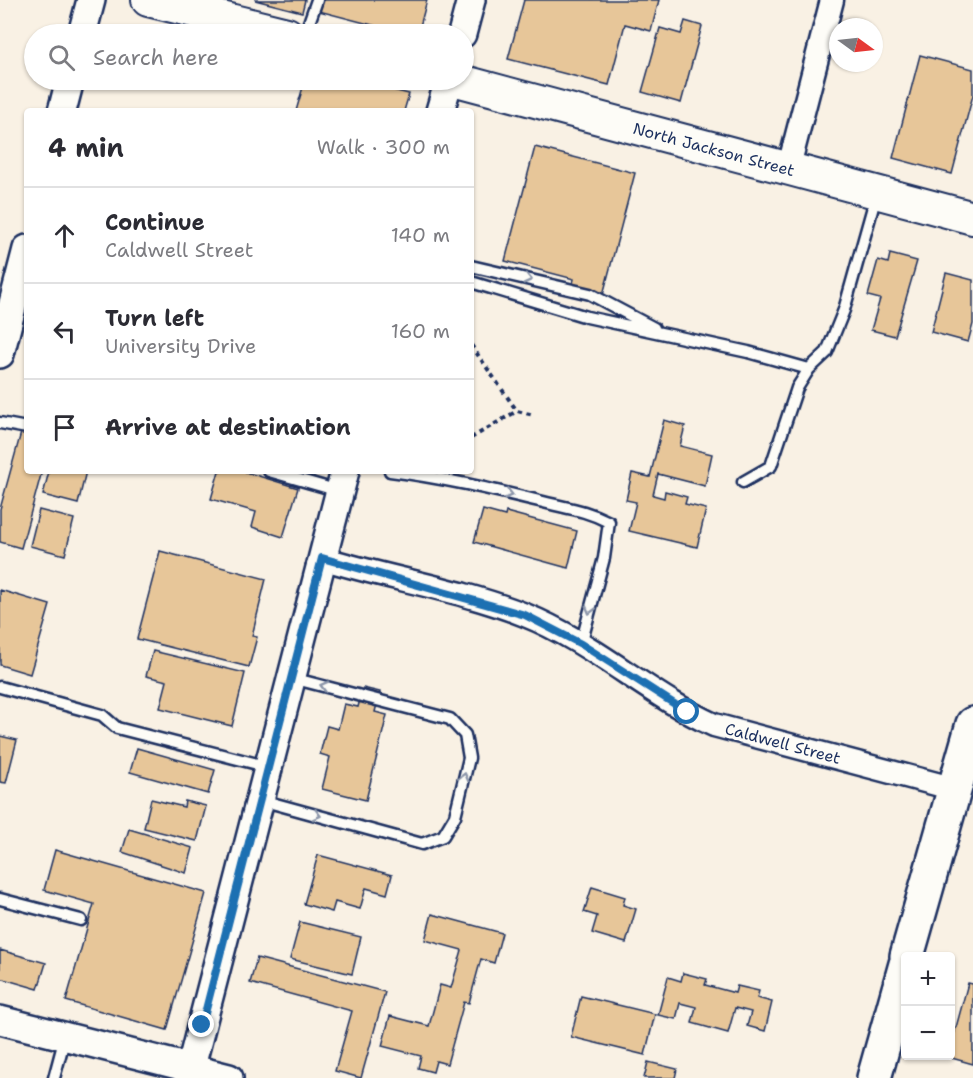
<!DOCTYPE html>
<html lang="en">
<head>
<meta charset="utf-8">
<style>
  body { margin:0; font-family:"Shantell Sans",sans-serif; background:#f7f7f7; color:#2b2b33 }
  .controls { position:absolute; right:18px; bottom:18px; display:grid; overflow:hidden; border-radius:6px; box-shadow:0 2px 4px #0004 }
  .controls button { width:54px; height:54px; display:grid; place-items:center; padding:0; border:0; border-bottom:2px solid #e1e1e2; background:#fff; color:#2b2b33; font:30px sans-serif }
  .compass { position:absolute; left:829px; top:18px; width:54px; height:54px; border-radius:50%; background:#fff; box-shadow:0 2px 4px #0004; rotate:105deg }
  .stop { position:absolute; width:18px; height:18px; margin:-14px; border:4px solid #1f6fb2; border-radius:50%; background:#fff }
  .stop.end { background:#1f6fb2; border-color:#fff; box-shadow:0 2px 6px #0008 }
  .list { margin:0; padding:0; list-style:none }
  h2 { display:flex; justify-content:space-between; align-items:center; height:78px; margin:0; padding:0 24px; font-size:26px }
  h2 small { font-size:20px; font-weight:400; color:#7c7c81 }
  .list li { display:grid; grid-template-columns:39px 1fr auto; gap:18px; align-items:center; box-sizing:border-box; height:96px; padding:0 24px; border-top:2px solid #e1e1e2 }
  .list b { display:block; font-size:22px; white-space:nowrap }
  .list p { margin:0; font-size:20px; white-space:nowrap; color:#7c7c81 }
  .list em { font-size:20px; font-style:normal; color:#7c7c81 }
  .icon { flex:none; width:33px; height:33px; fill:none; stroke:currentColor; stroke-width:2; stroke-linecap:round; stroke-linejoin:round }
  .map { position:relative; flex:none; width:973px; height:1078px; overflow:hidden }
  .search { position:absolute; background:#fff; box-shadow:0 2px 4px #0004; left:24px; top:24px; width:450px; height:66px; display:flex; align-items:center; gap:15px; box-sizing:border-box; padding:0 21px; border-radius:33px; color:#7c7c81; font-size:22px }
  .panel { position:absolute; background:#fff; box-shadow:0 2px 4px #0004; left:24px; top:108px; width:450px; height:366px; border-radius:6px }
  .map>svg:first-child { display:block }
  .building { fill:#e7c699; stroke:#1b2f5e; stroke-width:1.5 }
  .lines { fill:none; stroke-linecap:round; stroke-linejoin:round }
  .service-casing { stroke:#1b2f5e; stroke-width:15 }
  .minor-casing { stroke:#1b2f5e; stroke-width:27 }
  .tertiary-casing { stroke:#1b2f5e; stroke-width:32 }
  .secondary-casing { stroke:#1b2f5e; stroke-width:36 }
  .primary-casing { stroke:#1b2f5e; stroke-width:38 }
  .path { stroke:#1b2f5e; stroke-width:4; stroke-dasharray:4.5 4.5; stroke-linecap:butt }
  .service { stroke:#fdfcf7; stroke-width:10 }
  .minor { stroke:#fdfcf7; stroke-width:22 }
  .tertiary { stroke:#fdfcf7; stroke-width:27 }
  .secondary { stroke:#fdfcf7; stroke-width:32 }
  .primary { stroke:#fdfcf7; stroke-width:33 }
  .oneway { stroke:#8c96aa }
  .route { stroke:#1f6fb2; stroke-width:8 }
  .labels { text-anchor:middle; stroke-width:6; stroke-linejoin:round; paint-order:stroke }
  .street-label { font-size:16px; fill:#1b2f5e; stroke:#fdfcf7 }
</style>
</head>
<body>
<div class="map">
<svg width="973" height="1078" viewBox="0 0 973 1078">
  <rect width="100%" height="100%" fill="#f9f1e4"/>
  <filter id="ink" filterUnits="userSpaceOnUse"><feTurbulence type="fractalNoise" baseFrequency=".0167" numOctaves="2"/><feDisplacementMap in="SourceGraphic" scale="12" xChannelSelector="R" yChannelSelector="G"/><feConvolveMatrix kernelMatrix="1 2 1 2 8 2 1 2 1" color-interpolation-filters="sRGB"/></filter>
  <g filter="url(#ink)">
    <path class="building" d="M255 0H305L302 12Z
      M323 0H427L418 34H407L319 11Z
      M524 0H659L651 31 625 24 609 85 508 59Z
      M685 21 702 26 681 103 642 92 660 28 681 34Z
      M920 55 973 69V95L952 174 893 158Z
      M305 80H353L409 94 404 111H296Z
      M535 147 635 173 603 295 572 287 574 279 505 261Z
      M890 254 917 261 895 336 871 330 880 299 868 296 878 260 888 263Z
      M946 273 973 280V324L968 342 931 332Z
      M664 420 685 426 680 446 712 454 705 486 658 474 653 495 664 498 665 491 687 497 685 504 706 509 697 547 629 531 636 502 626 500 632 473 650 477Z
      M22 429 27 430V471H42L21 548 0 542V509Z
      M49 471H86L78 504 43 495Z
      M219 471H242L298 488 283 537 252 527 256 512 211 499Z
      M39 510 74 519 65 555 30 546Z
      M483 510 505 516 506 512 577 531 568 568 474 542Z
      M160 551 266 579 252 636 257 637 249 667 137 639Z
      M0 590 50 605 30 674 0 665Z
      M153 651 245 673 232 726 160 708 167 681 146 676Z
      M363 688 380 692 375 712 387 715 366 800 322 789 330 757 320 754 327 726 338 729 344 704 358 707Z
      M0 736 17 740 6 783 0 782Z
      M137 748 215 770 208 794 130 772Z
      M151 799 184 807 185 801 206 806 197 841 144 828Z
      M129 829 193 848 186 873 122 852Z
      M55 850 206 893 167 1030 66 1001 94 904 44 890Z
      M318 855 392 875 387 894 366 888 360 909 335 902 332 912 304 904Z
      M592 887 625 897 623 905 636 909 626 943 592 933 597 916 584 912Z
      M432 914 502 933 494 963 481 959 469 1003 464 1002 447 1064 436 1061 433 1072 418 1068 421 1056 382 1046 390 1016 429 1026 440 985 451 988 462 950 425 940Z
      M300 922 361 937 352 974 290 959Z
      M0 950 46 963 38 989 0 978Z
      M257 958 385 992 361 1078 335 1071 352 1011 250 983Z
      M683 973 707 979 705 985 735 993 737 986 759 991 757 998 772 1002 765 1031 747 1026 751 1012 735 1008 728 1033 692 1023 696 1007 680 1003 676 1019 658 1015 668 977 681 981Z
      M968 983 973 984V1064L948 1057Z
      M581 996 655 1014 645 1055 571 1037Z
      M648 1062 677 1069 675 1078H644Z"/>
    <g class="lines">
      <defs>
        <path id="service" d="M305 34 317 0
          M471 266 590 294 654 328
          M471 282 587 317 748 352 809 369 827 352 844 310 876 196
          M0 423 27 428
          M269 471 339 491
          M390 471C440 477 489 489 539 501 565 508 584 509 609 522L604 558 581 644
          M743 482 771 466 797 388 809 369
          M0 687 102 715 117 728 269 767
          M261 800 422 844 443 836 455 816 469 758 465 735 450 719 292 678
          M0 899 81 920
          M54 1078 65 1037"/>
        <path id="minor" d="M788 170 832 0
          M322 558C389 579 460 589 525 615 593 642 648 695 714 725L955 789"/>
        <path id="tertiary" d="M82 34 91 0
          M462 34 471 0
          M62 111 70 80
          M440 111 449 80
          M0 354 27 249
          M0 1020 229 1078
          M188 1078 345 471"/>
        <path id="secondary" d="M148 0 287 34
          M457 80 973 218"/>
        <path id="primary" d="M907 956 973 724
          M874 1078 906 964"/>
      </defs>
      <use href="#service" class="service-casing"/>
      <use href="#minor" class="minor-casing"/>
      <use href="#tertiary" class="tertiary-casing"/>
      <use href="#secondary" class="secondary-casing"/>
      <use href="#primary" class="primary-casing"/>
      <path class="path" d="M471 345 517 411
        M471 438 517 411 534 415"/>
      <use href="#service" class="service"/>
      <use href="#minor" class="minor"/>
      <use href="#tertiary" class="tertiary"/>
      <use href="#secondary" class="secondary"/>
      <use href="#primary" class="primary"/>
    </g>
    <defs><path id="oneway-chevron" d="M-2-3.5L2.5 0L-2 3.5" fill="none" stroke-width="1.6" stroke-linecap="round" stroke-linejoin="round" transform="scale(1.5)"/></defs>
    <g class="oneway">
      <use href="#oneway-chevron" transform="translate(528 279) rotate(13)"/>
      <use href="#oneway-chevron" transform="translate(509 494) rotate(14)"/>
      <use href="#oneway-chevron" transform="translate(590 610) rotate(105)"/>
      <use href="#oneway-chevron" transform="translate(324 686) rotate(-165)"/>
      <use href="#oneway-chevron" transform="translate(464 777) rotate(-76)"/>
      <use href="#oneway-chevron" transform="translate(317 815) rotate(15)"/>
    </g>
  </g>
  <g class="lines" filter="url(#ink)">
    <path class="route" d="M202 1025 322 558 525 615 581 644 687 712"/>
  </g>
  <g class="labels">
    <g class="street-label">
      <text transform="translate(714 149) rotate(15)" y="6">North Jackson Street</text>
      <text transform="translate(783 743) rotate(15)" y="6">Caldwell Street</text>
    </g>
  </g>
</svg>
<div class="controls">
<button>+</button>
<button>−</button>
</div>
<svg class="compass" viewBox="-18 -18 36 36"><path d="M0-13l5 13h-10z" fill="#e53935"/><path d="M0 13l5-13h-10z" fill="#7c7c81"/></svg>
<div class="stop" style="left:687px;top:712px"></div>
<div class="stop end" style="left:202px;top:1025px"></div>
<div class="search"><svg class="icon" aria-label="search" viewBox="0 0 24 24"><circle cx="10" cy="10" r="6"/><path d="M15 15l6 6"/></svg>Search here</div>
<section class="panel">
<h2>4 min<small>Walk · 300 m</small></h2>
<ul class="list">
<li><svg class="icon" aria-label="ahead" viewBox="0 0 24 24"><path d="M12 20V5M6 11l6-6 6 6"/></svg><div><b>Continue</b><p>Caldwell Street</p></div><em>140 m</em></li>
<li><svg class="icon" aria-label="left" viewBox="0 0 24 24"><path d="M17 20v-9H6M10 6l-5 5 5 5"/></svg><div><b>Turn left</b><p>University Drive</p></div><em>160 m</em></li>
<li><svg class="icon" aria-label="arrive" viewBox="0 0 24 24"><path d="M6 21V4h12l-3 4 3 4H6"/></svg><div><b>Arrive at destination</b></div></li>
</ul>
</section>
</div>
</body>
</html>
